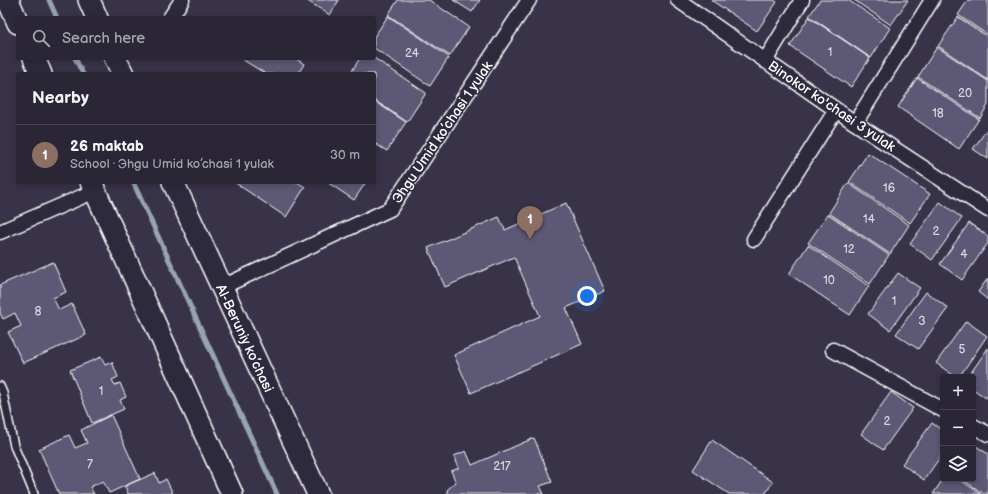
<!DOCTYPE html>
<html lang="en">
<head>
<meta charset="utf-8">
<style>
  body { margin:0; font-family:"Balsamiq Sans",sans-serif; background:#363242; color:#f1f3f6 }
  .controls { position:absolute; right:12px; bottom:12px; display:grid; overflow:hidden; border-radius:4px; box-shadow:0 2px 6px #0003 }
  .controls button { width:36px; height:36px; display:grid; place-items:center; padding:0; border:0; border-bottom:1px solid #464351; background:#2a2636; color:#f1f3f6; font:20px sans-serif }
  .you { position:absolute; left:587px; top:296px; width:14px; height:14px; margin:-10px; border:3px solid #fff; border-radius:50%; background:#1a73e8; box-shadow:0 0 0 6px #1a73e833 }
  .badge { display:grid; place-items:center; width:26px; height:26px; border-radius:50%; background:#d93025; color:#fff; font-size:13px; font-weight:700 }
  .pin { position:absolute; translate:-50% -33px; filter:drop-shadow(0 1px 2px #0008) }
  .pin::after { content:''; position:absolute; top:21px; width:14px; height:12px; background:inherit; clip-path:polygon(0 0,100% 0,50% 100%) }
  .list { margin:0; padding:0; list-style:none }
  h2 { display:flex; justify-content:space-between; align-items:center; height:52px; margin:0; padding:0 16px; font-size:17px }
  h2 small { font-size:13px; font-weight:400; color:#a5a5ad }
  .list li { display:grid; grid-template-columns:26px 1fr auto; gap:12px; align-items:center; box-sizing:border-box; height:60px; padding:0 16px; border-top:1px solid #464351 }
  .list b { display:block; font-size:15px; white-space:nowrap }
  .list p { margin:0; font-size:13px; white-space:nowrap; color:#a5a5ad }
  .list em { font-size:13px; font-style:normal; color:#a5a5ad }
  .icon { flex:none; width:22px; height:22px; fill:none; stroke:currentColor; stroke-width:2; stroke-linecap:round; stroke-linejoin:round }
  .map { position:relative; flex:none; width:988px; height:494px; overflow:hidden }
  .search { position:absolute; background:#2a2636; box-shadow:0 2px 6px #0003; left:16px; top:16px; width:360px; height:44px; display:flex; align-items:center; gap:10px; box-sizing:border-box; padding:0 14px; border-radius:4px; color:#a5a5ad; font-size:15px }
  .panel { position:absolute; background:#2a2636; box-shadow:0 2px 6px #0003; left:16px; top:72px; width:360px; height:112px; border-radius:4px }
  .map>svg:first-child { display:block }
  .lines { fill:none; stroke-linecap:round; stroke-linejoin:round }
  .stream { stroke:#98a4b2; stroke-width:5 }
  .building { fill:#5b5875; stroke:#fff }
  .service-casing { stroke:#fff; stroke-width:10 }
  .minor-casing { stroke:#fff; stroke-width:17 }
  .secondary-casing { stroke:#fff; stroke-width:24 }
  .service { stroke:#2f2a3d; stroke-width:7 }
  .minor { stroke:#2f2a3d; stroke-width:14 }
  .secondary { stroke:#2f2a3d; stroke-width:21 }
  .labels { text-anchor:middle; stroke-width:3; stroke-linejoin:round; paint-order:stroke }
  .number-label { font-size:12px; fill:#d6d5dc }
  .street-label { font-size:14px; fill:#fff; stroke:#2f2a3d }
</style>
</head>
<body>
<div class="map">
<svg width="988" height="494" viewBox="0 0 988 494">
  <rect width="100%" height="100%" fill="#383348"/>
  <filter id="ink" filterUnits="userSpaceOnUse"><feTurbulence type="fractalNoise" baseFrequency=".025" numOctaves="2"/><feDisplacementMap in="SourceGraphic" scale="8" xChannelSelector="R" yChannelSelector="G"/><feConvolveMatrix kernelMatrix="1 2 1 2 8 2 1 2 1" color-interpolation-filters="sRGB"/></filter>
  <g filter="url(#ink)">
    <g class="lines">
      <path class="stream" d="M49 0 57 18
        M75 58 83 74
        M133 182 277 494"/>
    </g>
    <path class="building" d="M306 0H339L330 15Z
      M398 0H429L469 27 450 56 388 15Z
      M453 0H480L472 12Z
      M711 0H774L777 2 757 31Z
      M820 0H848L890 28 871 58 809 16Z
      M854 0H908L891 25Z
      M968 0H988V35L958 15Z
      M388 16 449 57 430 86 374 48V37Z
      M809 17 870 58 851 87 790 46Z
      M958 17 988 37V80L938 46Z
      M937 47 988 81V105L980 118 918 77Z
      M240 58H295L304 64 298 74H266Z
      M360 58H374L426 93 407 122 374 100V74H350Z
      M917 78 979 119 959 149 898 107Z
      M374 101 406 122 387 151 374 143Z
      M988 128V159L973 149Z
      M868 153 930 194 910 223 849 182Z
      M234 182H297L305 187 286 217Z
      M327 182H366L354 200Z
      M848 183 909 225 890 254 829 213Z
      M940 202 962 218 932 260 910 244Z
      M566 203 605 291 566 308 582 344 471 393 454 355 540 316 514 257 445 287 428 248 499 217 505 230Z
      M828 214 889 255 870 284 808 243Z
      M969 223 988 236V243L962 280 940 264Z
      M808 245 869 286 850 315 789 274Z
      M53 262 66 292 53 298 59 310 72 304 86 335 23 363 8 332 21 326 15 313 3 319 0 313V285Z
      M898 273 920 288 890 330 868 314Z
      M988 278V300L978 292Z
      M926 292 948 308 918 349 896 334Z
      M966 321 987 336 959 377H956L936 363Z
      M988 348V395L986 398 973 389V377H968Z
      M101 357 105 365 112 362 118 377 112 380 115 385 120 383 126 397 120 400 124 409 92 423 70 370Z
      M891 392 913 408 883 450 861 434Z
      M111 415 140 479 109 493 103 481 90 487 94 494H59L39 449 69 435 75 448 87 443 81 430Z
      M932 423 943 431V453L924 480 902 464Z
      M534 438 552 482 540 486 544 494H448L447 490 456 482 451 471 459 468 454 456 466 451 472 465Z
      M712 440 773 482 765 494H729L693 470Z
      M973 444 988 454V494H984L962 479H973Z
      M155 473 159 483 166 479 173 494H128L125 486Z
      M943 479H959L981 494H933Z"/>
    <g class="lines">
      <defs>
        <path id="service" d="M0 386 3 393 14 446 34 494"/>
        <path id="minor" d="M678 0 855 123 988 210
          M170 18 182 0
          M765 61 802 0
          M855 123 932 0
          M0 232 95 191
          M754 239 836 110
          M222 287 390 209 529 0
          M833 350 943 410
          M973 426 988 434"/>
        <path id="secondary" d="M8 0 18 23
          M89 0 97 18
          M34 58 41 74
          M115 58 123 74
          M91 182 232 494
          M173 182 318 494"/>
      </defs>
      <use href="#service" class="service-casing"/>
      <use href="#minor" class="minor-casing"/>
      <use href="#secondary" class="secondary-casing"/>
      <use href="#service" class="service"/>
      <use href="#minor" class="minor"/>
      <use href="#secondary" class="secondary"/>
    </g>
  </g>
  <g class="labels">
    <g class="number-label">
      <text x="830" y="56">1</text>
      <text x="412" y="57">24</text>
      <text x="965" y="97">20</text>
      <text x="938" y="117">18</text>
      <text x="889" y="192">16</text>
      <text x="869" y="223">14</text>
      <text x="936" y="235">2</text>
      <text x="849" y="253">12</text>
      <text x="964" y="258">4</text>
      <text x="829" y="284">10</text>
      <text x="894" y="305">1</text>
      <text x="38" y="315">8</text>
      <text x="922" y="325">3</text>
      <text x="962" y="353">5</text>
      <text x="101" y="395">1</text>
      <text x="887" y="425">2</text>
      <text x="90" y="468">7</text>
      <text x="502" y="470">217</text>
    </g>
    <g class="street-label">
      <text transform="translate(832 106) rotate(34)" y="5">Binokor ko'chasi 3 yulak</text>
      <text transform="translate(442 132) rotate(-56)" y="5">Эhgu Umid ko’chasi 1 yulak</text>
      <text transform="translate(245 338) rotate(65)" y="5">Al-Beruniy ko’chasi</text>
    </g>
  </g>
</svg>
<div class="controls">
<button>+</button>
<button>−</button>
<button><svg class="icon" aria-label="layers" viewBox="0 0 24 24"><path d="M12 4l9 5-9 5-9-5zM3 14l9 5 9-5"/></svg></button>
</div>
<div class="you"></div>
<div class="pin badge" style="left:530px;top:239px;background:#8d6e63">1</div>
<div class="search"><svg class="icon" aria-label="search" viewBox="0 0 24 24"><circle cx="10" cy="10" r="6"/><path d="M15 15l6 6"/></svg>Search here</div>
<section class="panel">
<h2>Nearby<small></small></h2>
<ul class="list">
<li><span class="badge" style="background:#8d6e63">1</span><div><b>26 maktab</b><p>School · Эhgu Umid ko’chasi 1 yulak</p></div><em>30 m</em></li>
</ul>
</section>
</div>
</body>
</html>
